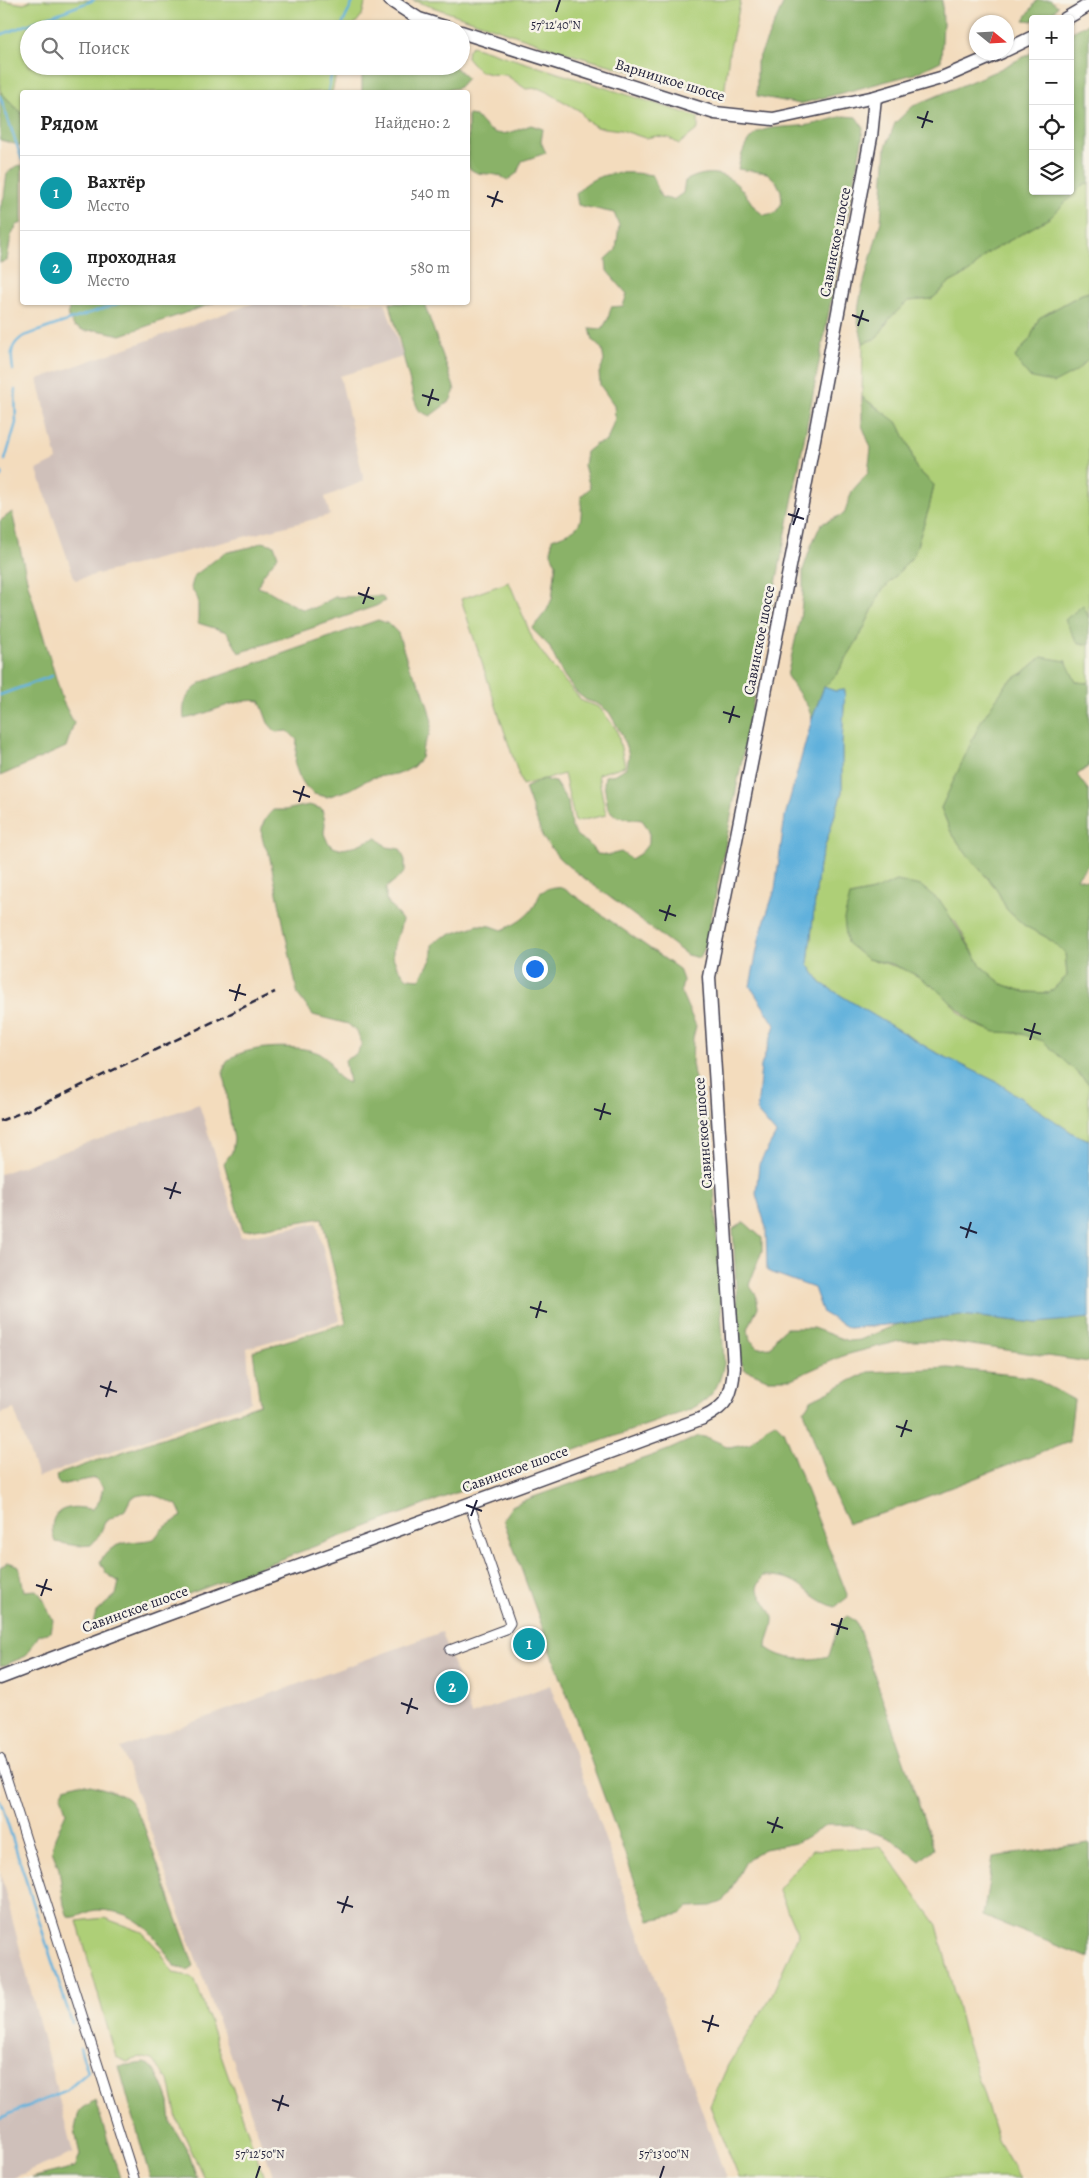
<!DOCTYPE html>
<html lang="ru">
<head>
<meta charset="utf-8">
<style>
  body { margin:0; font-family:Alegreya,serif; background:#f2f2f2; color:#222 }
  .controls { position:absolute; right:15px; top:15px; display:grid; overflow:hidden; border-radius:5px; box-shadow:0 1px 4px #0004 }
  .controls button { width:45px; height:45px; display:grid; place-items:center; padding:0; border:0; border-bottom:1px solid #e0e0e0; background:#fff; color:#222; font:25px sans-serif }
  .compass { position:absolute; left:969px; top:15px; width:45px; height:45px; border-radius:50%; background:#fff; box-shadow:0 1px 4px #0004; rotate:108deg }
  .you { position:absolute; left:534px; top:968px; width:18px; height:18px; margin:-12px; border:4px solid #fff; border-radius:50%; background:#1a73e8; box-shadow:0 0 0 8px #1a73e833 }
  .badge { display:grid; place-items:center; width:32px; height:32px; border-radius:50%; background:#c8321e; color:#fff; font-size:16px; font-weight:700 }
  .pin { position:absolute; translate:-50% -50%; border:2px solid #fff; box-shadow:0 1px 5px #0006 }
  .list { margin:0; padding:0; list-style:none }
  h2 { display:flex; justify-content:space-between; align-items:center; height:65px; margin:0; padding:0 20px; font-size:21px }
  h2 small { font-size:16px; font-weight:400; color:#767676 }
  .list li { display:grid; grid-template-columns:32px 1fr auto; gap:15px; align-items:center; box-sizing:border-box; height:75px; padding:0 20px; border-top:1px solid #e0e0e0 }
  .list b { display:block; font-size:19px; white-space:nowrap }
  .list p { margin:0; font-size:16px; white-space:nowrap; color:#767676 }
  .list em { font-size:16px; font-style:normal; color:#767676 }
  .icon { flex:none; width:28px; height:28px; fill:none; stroke:currentColor; stroke-width:2; stroke-linecap:round; stroke-linejoin:round }
  .map { position:relative; flex:none; width:1089px; height:2178px; overflow:hidden }
  .search { position:absolute; background:#fff; box-shadow:0 1px 4px #0004; left:20px; top:20px; width:450px; height:55px; display:flex; align-items:center; gap:12px; box-sizing:border-box; padding:0 18px; border-radius:28px; color:#767676; font-size:19px }
  .panel { position:absolute; background:#fff; box-shadow:0 1px 4px #0004; left:20px; top:90px; width:450px; height:215px; border-radius:5px }
  .map>svg:first-child { display:block }
  .industrial { fill:#cfc0ba }
  .green { fill:#aecf77; stroke:#687859 }
  .forest { fill:#8ab268; stroke:#566a52 }
  .water { fill:#61b1dc; stroke:#426a8c }
  .lines { fill:none; stroke-linecap:round; stroke-linejoin:round }
  .stream { stroke:#61b1dc; stroke-width:2.5 }
  .street-casing { stroke:#413e4e; stroke-width:11 }
  .secondary-casing { stroke:#413e4e; stroke-width:15 }
  .street { stroke:#fff; stroke-width:9 }
  .secondary { stroke:#fff; stroke-width:12 }
  .rail { stroke:#22223b; stroke-width:2.5; stroke-dasharray:8 4; stroke-linecap:butt }
  .ticks { fill:none; stroke:#22223b; stroke-width:2 }
  .labels { text-anchor:middle; stroke-width:5; stroke-linejoin:round; paint-order:stroke }
  .street-label { font-size:15px; fill:#22223b; stroke:#f7f3e8 }
  .ticks-label { font-size:12px; text-anchor:middle; fill:#22223b; stroke:#f7f3e8; stroke-width:5; stroke-linejoin:round; paint-order:stroke }
</style>
</head>
<body>
<div class="map">
<svg width="1089" height="2178" viewBox="0 0 1089 2178">
  <rect width="100%" height="100%" fill="#f7f3e8"/>
  <filter id="ink" filterUnits="userSpaceOnUse"><feTurbulence type="fractalNoise" baseFrequency=".02" numOctaves="2"/><feDisplacementMap in="SourceGraphic" scale="10" xChannelSelector="R" yChannelSelector="G"/><feConvolveMatrix kernelMatrix="1 2 1 2 8 2 1 2 1" color-interpolation-filters="sRGB"/></filter>
  <filter id="wash" filterUnits="userSpaceOnUse"><feTurbulence type="fractalNoise" baseFrequency=".0096" numOctaves="4" result="noise"/><feDisplacementMap in="SourceGraphic" scale="20" xChannelSelector="R" yChannelSelector="G"/><feGaussianBlur stdDeviation="1.12" result="paint"/><feColorMatrix in="noise" values="0 0 0 0 0 0 0 0 0 0 0 0 0 0 0 0 0 1.4 0 .05"/><feComposite in="paint" operator="in"/></filter>
  <g filter="url(#wash)">
    <rect width="100%" height="100%" fill="#f3dcbd"/>
    <path class="industrial" d="M254 303H302L303 306 313 303H385L403 357 340 376 364 481 325 497 330 515 75 580 37 470 57 460 38 379Z
      M199 1104 241 1237 317 1223 340 1321 247 1348 251 1402 38 1477 14 1409 0 1414V1174Z
      M442 1632 471 1715 550 1685 726 2178H274L121 1748Z
      M0 1872 73 2153 13 2178H0Z"/>
    <path class="green" d="M0 0 24 4 32 0H366L362 15 351 29H29V66H338L332 92H22V114L0 91Z
      M412 0H741L729 53 724 96 576 56Z
      M472 46 698 117V129L679 144 669 138 657 136 645 138 621 130 597 127 587 121 580 111 549 93 538 88 526 89 506 75 490 74 479 71 467 57 468 50Z
      M1089 183V292L1082 294 1039 318 1030 339 1015 357 1075 372 1089 359V618L1083 606 1077 642 1089 645V683L1076 682 1042 657 1023 673 1008 682 941 808 951 832 965 852 996 888 1007 910 1025 926 1046 937 1065 952 1067 976 1049 993 1025 992 1002 984 982 967 955 921 897 881 873 891 850 896 867 959C891 964 914 971 934 986 948 997 957 1013 972 1023 994 1036 1020 1029 1042 1040 1060 1050 1073 1072 1089 1084V1140L1074 1134 997 1082 933 1051 845 998 821 983 808 964 819 865 842 792V743L845 690 835 691 824 687 837 674 861 634 881 592 914 555 929 508 934 485 916 468 909 446 878 408 862 397 863 343 877 338 890 318 908 301 932 299 949 283 970 272 986 254 1051 217 1084 184Z
      M509 582 533 640 554 669 582 701 599 707 617 730 625 766 598 774 606 815 575 822 564 774 522 785 461 599Z
      M881 1847 937 1925 965 2036 998 2140 1020 2178H739L710 2106 728 2065 771 1997 798 1935 778 1889 812 1850Z
      M104 1918 142 1932 160 1951 173 1973 184 1975 195 1980 264 2178H204L177 2119 169 2080 152 2060 140 2057 127 2062 116 2057 77 1921Z"/>
    <path class="forest" d="M785 0H942L943 23 941 61 914 74 800 104 757 96V62Z
      M1037 0H1050L1058 6C1051 16 1045 19 1033 19V21L1024 20Z
      M1089 23V183L1084 184 1051 217 986 254 970 272 949 283 932 299 908 301 890 318 877 338 863 343 857 317 861 293 881 221 886 147 895 123 913 106 996 71 1033 52V191H1070V33Z
      M364 66H454L467 78 458 88 446 90 443 92H362V74Z
      M0 91 22 114V146L0 140Z
      M468 115 476 116C496 142 506 134 531 125L543 129 541 142 546 153 522 161 517 173 508 180C505 179 500 175 496 175 484 172 479 177 468 167Z
      M843 116 856 117 863 127 862 141 706 945 700 958 687 955 568 866 559 858 543 838 525 788 543 779 555 782 568 802 571 826 577 836 588 843 597 854 609 855 621 852 631 859 641 853 649 843V830L642 820 617 817 608 809 604 784 605 776 616 774 627 767 629 755 621 733 609 712 598 704 586 700 576 692 562 673 549 646 532 629 547 610 552 599 556 564 551 553 552 539C582 528 582 527 581 496L590 488 584 465 586 452 596 444 607 441 615 418 614 405 600 385 599 373 604 361 602 349 593 341 590 328 602 329 608 319 611 307 623 306 627 294 607 271 606 259 616 250 619 225 614 213 578 205 576 194C594 170 626 171 652 175L661 197 673 200 683 193 685 181C709 168 730 172 746 195 753 204 753 208 764 215L775 213 782 203 781 191 776 181 767 173 738 169C748 120 769 130 809 125 820 123 832 119 843 116Z
      M22 165V223L17 225 11 236 7 260 0 263V208L4 197 7 173 17 166Z
      M1089 292V359L1075 372 1054 383 1029 377 1015 357 1030 339 1039 318 1082 294Z
      M70 303V302L214 303 121 335 97 330 85 331 74 326 68 315Z
      M390 303H424L455 390 450 401 430 416 419 411 414 399Z
      M862 397 898 423 909 446 916 468 934 485 929 508 914 555 881 592 861 634 837 674 824 687 812 719 808 707 787 676 800 619 803 594V570L811 546 821 524 844 514 852 491 868 473 871 448 862 425Z
      M12 512 28 584 63 702 74 723 66 747 0 776V521Z
      M262 542 274 545 278 556 262 576 258 587 269 591 291 604 302 609 314 608 335 597 382 596 385 601 376 606 239 653 227 632 198 623V599L191 588 194 576 224 553 251 547Z
      M1083 605 1089 618V645L1077 642 1065 620Z
      M378 620 389 624 398 633 409 667 422 688 429 710 432 722 429 735 423 746 421 758 413 767 402 773 371 778 351 789 327 797 314 794 306 787 299 776 295 765 297 740 288 731 276 732 268 723 260 701C238 697 207 715 184 719 182 699 188 694 202 682Z
      M1042 657 1066 661 1076 682 1089 683V766L1077 775 1089 791V863L1077 878 1089 881V1084L1043 1041 1019 1033 995 1032 973 1023 934 987 914 974 892 964 867 959 847 943 844 919 850 896 873 891 897 881 921 886 941 902 982 967 1002 984 1025 992 1049 993 1067 976 1065 952 1046 937 1025 926 1007 910 996 888 965 852 951 832 941 808 981 721 1008 682 1023 673Z
      M309 805 322 809C323 814 325 819 325 824 325 829 323 832 325 836 335 862 360 841 377 838L387 847 400 849 405 860V872L386 888V900L402 920C397 948 382 952 407 978L420 979 432 958V944L443 937 478 925 491 926 502 930C521 922 534 913 540 893 553 885 558 885 571 893L679 969 683 980 681 992 696 1026 693 1038 692 1063 694 1075 711 1128 724 1364C718 1390 712 1398 689 1410L482 1483 104 1626 93 1624 96 1612 116 1595 119 1582 106 1573 100 1562C114 1538 130 1544 154 1539L162 1529 182 1516 177 1505C159 1497 150 1490 131 1498L125 1510 105 1522 99 1536 91 1545 78 1546 55 1542C50 1528 50 1511 69 1508 76 1506 86 1509 93 1509L100 1500 103 1487 95 1478 60 1485 57 1481 56 1475 260 1404 253 1351 346 1323 322 1218 243 1231 224 1163 232 1152 234 1139 229 1114 226 1084 223 1073C224 1069 225 1065 227 1062 241 1044 307 1043 324 1056 336 1065 328 1075 349 1083L345 1060 356 1054 362 1044 357 1032 348 1024 313 1015 298 995 269 854C259 836 258 825 273 810H285Z
      M744 1222 762 1238V1251L749 1285 756 1295 758 1307 748 1329 750 1340 759 1348 771 1347 777 1336 786 1328H813L848 1341 860 1340 898 1324 960 1315 1037 1323 1088 1317 1089 1362 944 1341H899L845 1355 791 1379H767L744 1369 740 1358 733 1229Z
      M949 1368 1032 1377 1074 1400 1069 1442 887 1512 848 1523 829 1484 804 1411 811 1400 868 1372Z
      M775 1422 783 1430 848 1597 835 1607C803 1596 802 1574 763 1576L757 1587C759 1594 773 1613 773 1617 774 1629 767 1636 767 1648 783 1661 810 1661 829 1656L839 1623 847 1616 856 1621 934 1849 920 1861 893 1840 884 1836 850 1825H827L796 1843 764 1849 755 1854 745 1863 730 1891 722 1902 711 1906 689 1907 681 1914 649 1920 503 1519 512 1506 522 1501 668 1450 699 1436 709 1438 729 1447 750 1443 766 1427Z
      M8 1562 19 1566 24 1591 36 1590C46 1599 46 1609 53 1620L51 1632 39 1635 26 1656 0 1667V1568Z
      M79 1783C90 1784 122 1793 129 1800 134 1805 137 1814 142 1821L194 1966 188 1970 175 1967C155 1936 141 1911 98 1910 87 1910 79 1919 68 1917L64 1905 59 1869 52 1851 55 1837 66 1813 61 1795 65 1787Z
      M1089 1843V1958L983 1916 993 1857Z
      M145 2063 156 2072 162 2083 169 2102 171 2123 189 2154 197 2178H150L119 2066Z
      M95 2100 120 2178H31L75 2167 80 2156 75 2129 79 2111Z"/>
    <path class="water" d="M824 687 835 691 845 690 842 743V792L819 865 808 964 821 983 845 998 933 1051 997 1082 1074 1134 1089 1140V1318L1037 1323 960 1315 898 1324 849 1328 823 1313 814 1288 767 1271 766 1228 756 1194 759 1164 776 1134 757 1112 761 1066 775 1025 750 986 760 935 775 889 785 816 812 719Z"/>
    <g class="lines">
      <path class="stream" d="M340 29 354 0
        M0 35 94 0
        M328 92 333 66
        M0 96 22 160
        M13 370C11 355 9 345 24 336L122 302
        M5 460 16 423 15 390
        M0 478 2 473
        M0 695 52 676
        M0 1800 72 2023
        M0 2118 67 2090 88 2072 80 2048"/>
    </g>
  </g>
  <g filter="url(#ink)">
    <g class="lines">
      <defs>
        <path id="street" d="M450 1650 506 1629 510 1623 469 1503
          M0 1758 134 2178"/>
        <path id="secondary" d="M390 0 419 19 451 29
          M1065 19 1089 5
          M461 32 715 113 773 119 875 97 944 77 1002 52
          M1006 50 1033 37
          M0 1678 158 1618 703 1418C728 1406 732 1395 734 1368L709 977 793 551 871 137 875 97"/>
      </defs>
      <use href="#street" class="street-casing"/>
      <use href="#secondary" class="secondary-casing"/>
      <use href="#street" class="street"/>
      <use href="#secondary" class="secondary"/>
      <path class="rail" d="M0 1121 45 1103 275 992"/>
    </g>
  </g>
  <path class="ticks" d="M556 12 560 0M917 117 933 122M922 128 928 111M487 196 503 202M492 207 498 191M852 315 869 321M858 326 863 310M422 395 439 400M428 406 433 389M788 514 804 519M793 525 799 508M358 593 374 599M363 604 369 587M723 712 740 717M729 723 734 706M293 791 310 797M299 802 304 786M659 910 676 916M665 921 670 905M229 990 246 995M235 1001 240 984M1024 1029 1041 1034M1030 1040 1035 1023M594 1109 611 1114M600 1120 605 1103M164 1188 181 1193M170 1199 176 1182M960 1227 977 1233M966 1238 971 1222M530 1307 547 1312M536 1318 541 1301M100 1386 117 1392M106 1397 111 1381M896 1426 912 1431M901 1437 907 1420M466 1505 482 1511M471 1516 477 1500M36 1585 52 1590M41 1596 47 1579M831 1624 848 1629M837 1635 842 1618M401 1703 418 1709M407 1714 412 1698M767 1822 783 1828M772 1833 778 1817M337 1902 353 1907M342 1913 348 1896M702 2021 719 2026M708 2032 713 2015M272 2100 289 2106M278 2111 283 2095M256 2178 260 2166M660 2178 664 2166"/>
  <g class="labels">
    <g class="street-label">
      <text transform="translate(670 80) rotate(17)" y="5">Варницкое шоссе</text>
      <text transform="translate(835 242) rotate(-79)" y="5">Савинское шоссе</text>
      <text transform="translate(759 640) rotate(-79)" y="5">Савинское шоссе</text>
      <text transform="translate(703 1133) rotate(-94)" y="5">Савинское шоссе</text>
      <text transform="translate(515 1469) rotate(-20)" y="5">Савинское шоссе</text>
      <text transform="translate(135 1609) rotate(-20)" y="5">Савинское шоссе</text>
    </g>
  </g>
  <g class="ticks-label">
    <text x="556" y="29">57°12'40"N</text>
    <text x="260" y="2158">57°12'50"N</text>
    <text x="664" y="2158">57°13'00"N</text>
  </g>
</svg>
<div class="controls">
<button>+</button>
<button>−</button>
<button><svg class="icon" aria-label="locate" viewBox="0 0 24 24"><circle cx="12" cy="12" r="6"/><path d="M12 2v4M12 18v4M2 12h4M18 12h4"/></svg></button>
<button><svg class="icon" aria-label="layers" viewBox="0 0 24 24"><path d="M12 4l9 5-9 5-9-5zM3 14l9 5 9-5"/></svg></button>
</div>
<svg class="compass" viewBox="-18 -18 36 36"><path d="M0-13l5 13h-10z" fill="#e53935"/><path d="M0 13l5-13h-10z" fill="#767676"/></svg>
<div class="you"></div>
<div class="pin badge" style="left:529px;top:1644px;background:#0f9aa8">1</div>
<div class="pin badge" style="left:452px;top:1687px;background:#0f9aa8">2</div>
<div class="search"><svg class="icon" aria-label="search" viewBox="0 0 24 24"><circle cx="10" cy="10" r="6"/><path d="M15 15l6 6"/></svg>Поиск</div>
<section class="panel">
<h2>Рядом<small>Найдено: 2</small></h2>
<ul class="list">
<li><span class="badge" style="background:#0f9aa8">1</span><div><b>Вахтёр</b><p>Место</p></div><em>540 m</em></li>
<li><span class="badge" style="background:#0f9aa8">2</span><div><b>проходная</b><p>Место</p></div><em>580 m</em></li>
</ul>
</section>
</div>
</body>
</html>
